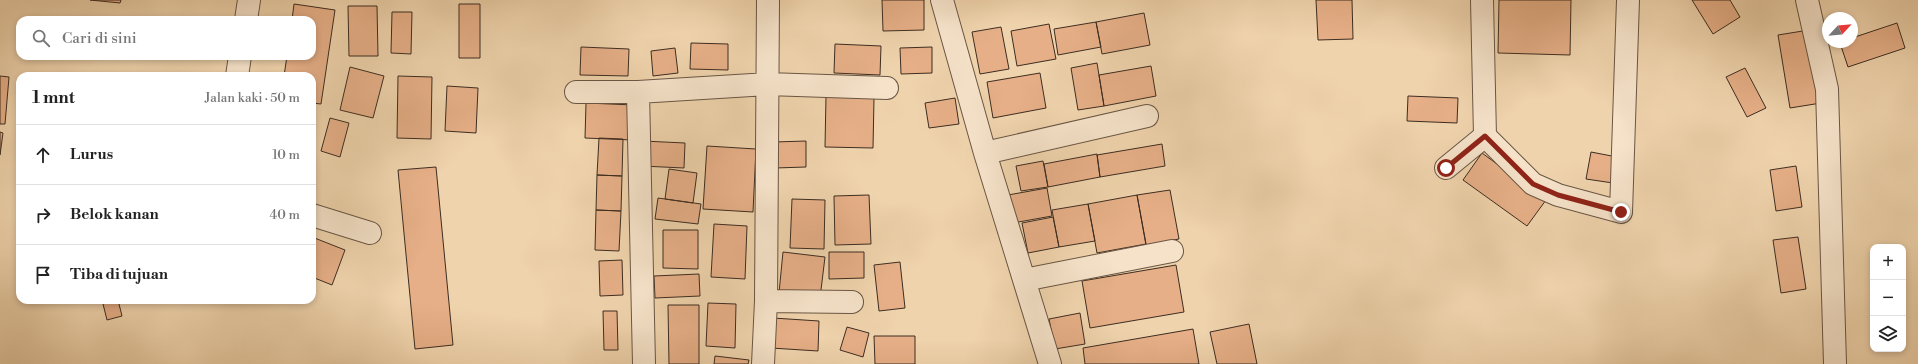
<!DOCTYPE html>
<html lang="id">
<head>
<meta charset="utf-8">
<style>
  body { margin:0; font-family:"Libre Bodoni",serif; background:#f6f6f6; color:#222 }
  .controls { position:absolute; right:12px; bottom:12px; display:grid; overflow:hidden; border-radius:8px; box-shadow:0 2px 6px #0003 }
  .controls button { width:36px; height:36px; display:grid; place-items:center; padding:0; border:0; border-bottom:1px solid #e0e0e0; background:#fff; color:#222; font:20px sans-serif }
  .compass { position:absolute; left:1822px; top:12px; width:36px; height:36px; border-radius:50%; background:#fff; box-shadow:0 2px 6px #0003; rotate:64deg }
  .stop { position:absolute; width:12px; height:12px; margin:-9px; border:3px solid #8f2418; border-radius:50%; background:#fff }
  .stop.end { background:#8f2418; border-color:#fff; box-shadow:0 1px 4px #0008 }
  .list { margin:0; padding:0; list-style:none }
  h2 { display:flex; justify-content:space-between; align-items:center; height:52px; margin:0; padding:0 16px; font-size:17px }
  h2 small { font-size:13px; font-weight:400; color:#767676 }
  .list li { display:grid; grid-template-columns:26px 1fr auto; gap:12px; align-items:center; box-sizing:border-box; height:60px; padding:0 16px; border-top:1px solid #e0e0e0 }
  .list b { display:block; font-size:15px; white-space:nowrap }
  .list em { font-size:13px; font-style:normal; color:#767676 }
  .icon { flex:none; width:22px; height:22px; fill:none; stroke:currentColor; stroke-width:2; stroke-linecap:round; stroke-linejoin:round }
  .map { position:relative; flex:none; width:1918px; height:364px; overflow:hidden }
  .search { position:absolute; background:#fff; box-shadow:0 2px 6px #0003; left:16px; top:16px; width:300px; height:44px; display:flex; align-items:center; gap:10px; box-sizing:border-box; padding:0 14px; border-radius:12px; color:#767676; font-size:15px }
  .panel { position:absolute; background:#fff; box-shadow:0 2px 6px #0003; left:16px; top:72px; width:300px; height:232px; border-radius:12px }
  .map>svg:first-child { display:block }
  .building { fill:#e6af87; stroke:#3d2d21 }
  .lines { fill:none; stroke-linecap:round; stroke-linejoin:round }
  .minor-casing { stroke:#6a5644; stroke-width:24 }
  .minor { stroke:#f5e2c9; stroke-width:22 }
  .route { stroke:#8f2418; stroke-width:5 }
</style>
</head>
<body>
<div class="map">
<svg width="1918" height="364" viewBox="0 0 1918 364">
  <rect width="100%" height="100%" fill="#efd3ac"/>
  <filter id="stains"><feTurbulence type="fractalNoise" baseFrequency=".005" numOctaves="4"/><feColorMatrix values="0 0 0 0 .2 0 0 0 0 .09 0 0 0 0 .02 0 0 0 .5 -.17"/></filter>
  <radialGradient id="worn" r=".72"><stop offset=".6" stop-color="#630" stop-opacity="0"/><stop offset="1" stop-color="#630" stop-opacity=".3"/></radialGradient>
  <path class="building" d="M90 0H121L120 3Z
    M882 0H924V30L883 31Z
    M1316 0H1352L1353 39 1318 40Z
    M1499 0H1571L1570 55 1498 53Z
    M1692 0H1730L1740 17 1713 34Z
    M294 4 335 10 321 104 312 103V76H284L287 56H312V20H292Z
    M459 4H480V58H459Z
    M348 6H377L378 56H349Z
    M392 12H412L411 54 391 53Z
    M1144 13 1150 45 1102 54 1096 22Z
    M1096 22 1101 47 1058 55 1054 29Z
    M1897 23 1905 48 1848 67 1840 43 1852 42V38Z
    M1049 24 1056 59 1017 66 1011 31Z
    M1001 27 1009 69 980 74 972 32Z
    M1809 30 1821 103 1790 108 1778 35Z
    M691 43 728 44V70L690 69Z
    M835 44 881 46 880 75 834 73Z
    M581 47 629 49 628 76 580 75Z
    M932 47V73L901 74 900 48Z
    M675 48 678 73 653 76 651 51Z
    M1097 63 1104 106 1078 110 1071 68Z
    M1151 66 1156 96 1104 106 1099 75Z
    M350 67 384 76 373 118 340 110Z
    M1745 68 1766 108 1747 117 1726 77Z
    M1040 73 1046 108 993 118 987 82Z
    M0 76 9 77 5 124H0Z
    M398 76 432 77 431 139 397 138Z
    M447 86 478 88 476 133 445 131Z
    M826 96 874 98 873 148 825 147Z
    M1408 96 1458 98 1457 123 1407 121Z
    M955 98 959 124 929 128 925 103Z
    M586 103 634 105 633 140 585 138Z
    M330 118 349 123 340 157 321 151Z
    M0 132 3 133 0 155Z
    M599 138 623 139 622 176 597 175Z
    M643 141 685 143 684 168 642 166Z
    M806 141V167L775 168 774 142Z
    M1162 144 1165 166 1100 177 1097 155Z
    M707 146 756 149 753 212 703 209Z
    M1591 152 1617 157 1613 183 1586 179Z
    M1482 153 1546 200 1527 226 1463 180Z
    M1097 154 1100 177 1048 187 1044 164Z
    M1043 161 1048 187 1021 191 1016 166Z
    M1796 166 1802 207 1776 211 1770 170Z
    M436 167 453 345 415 349 398 170Z
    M669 169 697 173 693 203 665 199Z
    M597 175 622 176 621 211 596 210Z
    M1047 188 1052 216 1013 223 1008 195Z
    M1170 190 1179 239 1146 245 1137 195Z
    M869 195 871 244 835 245 834 196Z
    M1137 195 1146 244 1097 253 1088 204Z
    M658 198 701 204 698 224 655 219Z
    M792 199 825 200 824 249 790 248Z
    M1088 204 1095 241 1059 247 1052 210Z
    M596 210 621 211 619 251 595 250Z
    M1053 217 1059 247 1028 253 1022 223Z
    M714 224 747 226 745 279 711 277Z
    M663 230H698V269L663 268Z
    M312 237 345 250 332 285 312 277Z
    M1798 237 1806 289 1781 293 1773 240Z
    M783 252 825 257 820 298 779 293Z
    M829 252H864V278L829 279Z
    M622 260 623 295 600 296 599 261Z
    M900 262 905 308 879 311 874 265Z
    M1176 265 1184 312 1090 328 1082 281Z
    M699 274 700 296 655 298 654 276Z
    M102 300H118L122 316 107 320Z
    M708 303 736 304 735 348 706 346Z
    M668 305H699V364H669Z
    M603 311H617L618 350H604Z
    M1080 313 1085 344 1055 349 1049 319Z
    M773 318 819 321 818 351 771 348Z
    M1249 324 1257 364H1217L1210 332Z
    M847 327 869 333 863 357 840 350Z
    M1193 329 1199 364H1085L1083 348Z
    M874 336H915V364H875Z
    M715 356 749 360 748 364H714Z"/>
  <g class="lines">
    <defs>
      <path id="minor" d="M942 0 985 153 1050 364
        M1482 0 1485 136 1533 184 1558 195 1621 212 1628 0
        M1807 0 1827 89 1835 364
        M246 20 249 0
        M237 76 240 56
        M576 92H638L767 84 887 88
        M638 92 644 364
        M985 153 1147 116
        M1446 168 1485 136
        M312 215 370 233
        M1024 280 1172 251
        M766 301 852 302
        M763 364 766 301 768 0"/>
    </defs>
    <use href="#minor" class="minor-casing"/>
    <use href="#minor" class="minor"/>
  </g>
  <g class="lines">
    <path class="route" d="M1446 168 1485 136 1533 184 1558 195 1621 212"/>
  </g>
  <rect width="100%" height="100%" filter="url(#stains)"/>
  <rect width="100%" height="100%" fill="url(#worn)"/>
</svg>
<div class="controls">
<button>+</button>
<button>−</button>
<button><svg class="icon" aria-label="layers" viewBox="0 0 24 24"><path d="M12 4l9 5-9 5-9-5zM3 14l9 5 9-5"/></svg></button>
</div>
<svg class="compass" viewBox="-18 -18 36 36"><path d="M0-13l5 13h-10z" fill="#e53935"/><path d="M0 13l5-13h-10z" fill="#767676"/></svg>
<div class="stop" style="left:1446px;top:168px"></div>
<div class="stop end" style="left:1621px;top:212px"></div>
<div class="search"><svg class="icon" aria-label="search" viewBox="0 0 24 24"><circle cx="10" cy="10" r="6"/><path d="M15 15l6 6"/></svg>Cari di sini</div>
<section class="panel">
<h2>1 mnt<small>Jalan kaki · 50 m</small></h2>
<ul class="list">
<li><svg class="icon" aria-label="ahead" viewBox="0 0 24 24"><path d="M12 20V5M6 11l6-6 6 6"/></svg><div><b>Lurus</b></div><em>10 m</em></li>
<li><svg class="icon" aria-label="right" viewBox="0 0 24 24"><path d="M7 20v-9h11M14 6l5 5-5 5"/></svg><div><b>Belok kanan</b></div><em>40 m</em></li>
<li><svg class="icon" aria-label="arrive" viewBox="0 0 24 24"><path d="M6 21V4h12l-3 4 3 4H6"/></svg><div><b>Tiba di tujuan</b></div></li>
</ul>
</section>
</div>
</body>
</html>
